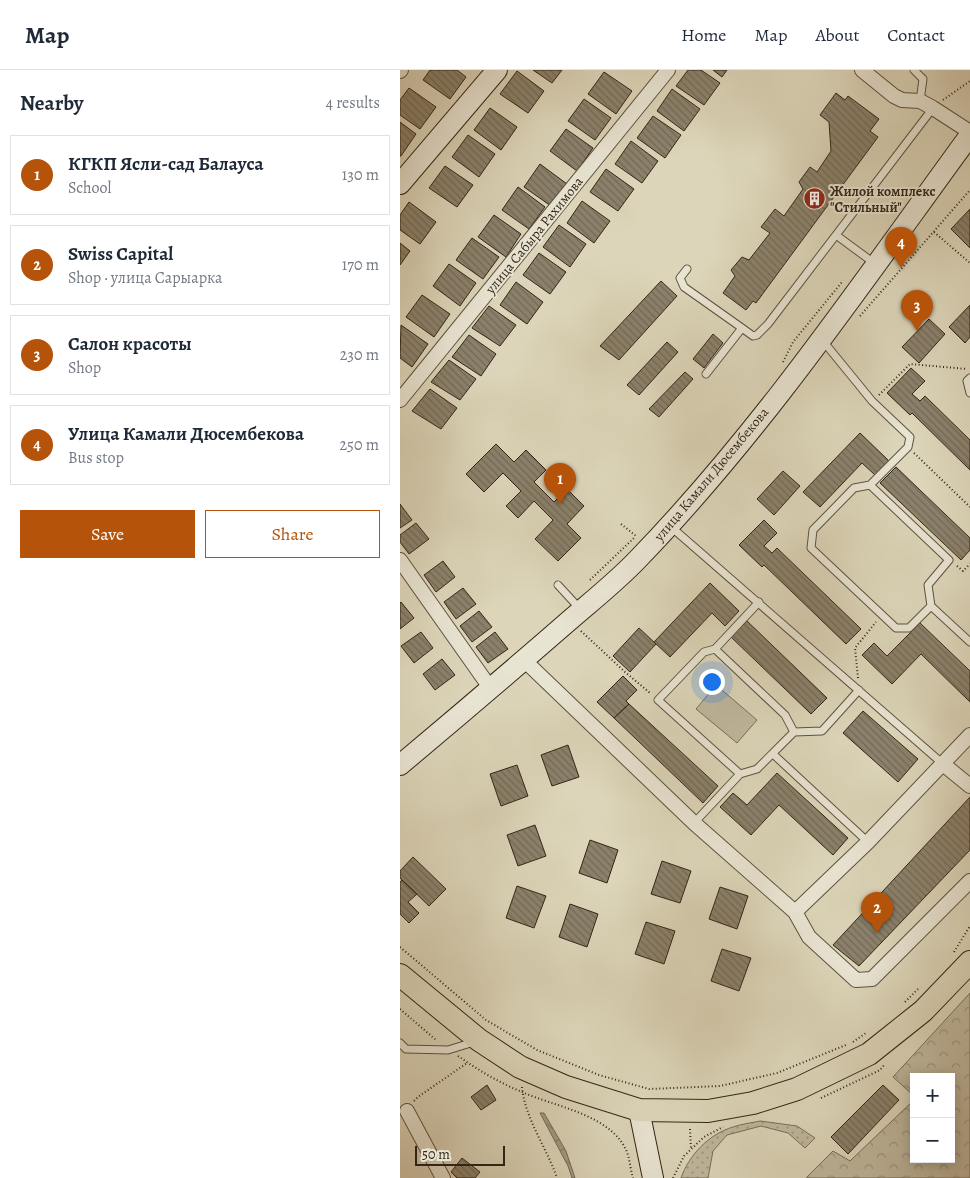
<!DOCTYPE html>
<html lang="en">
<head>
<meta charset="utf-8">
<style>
  body { margin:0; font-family:Alegreya,serif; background:#f6f6f7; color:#1f2937 }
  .controls { position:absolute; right:15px; bottom:15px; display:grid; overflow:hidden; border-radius:0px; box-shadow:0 2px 12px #0003 }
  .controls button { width:45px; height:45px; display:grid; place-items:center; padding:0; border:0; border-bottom:1px solid #e0e1e3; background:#fff; color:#1f2937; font:25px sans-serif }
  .scale { position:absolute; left:15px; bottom:12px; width:90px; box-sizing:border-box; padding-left:5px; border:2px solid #332617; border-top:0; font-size:14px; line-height:18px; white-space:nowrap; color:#332617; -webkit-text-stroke:4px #e8e4d2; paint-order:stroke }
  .you { position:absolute; left:311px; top:611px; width:18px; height:18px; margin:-12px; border:4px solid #fff; border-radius:50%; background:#1a73e8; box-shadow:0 0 0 8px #1a73e833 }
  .badge { display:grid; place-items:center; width:32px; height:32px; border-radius:50%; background:#b45309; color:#fff; font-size:16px; font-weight:700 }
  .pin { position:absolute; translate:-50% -41px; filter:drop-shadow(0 1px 2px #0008) }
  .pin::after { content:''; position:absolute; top:26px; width:18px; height:15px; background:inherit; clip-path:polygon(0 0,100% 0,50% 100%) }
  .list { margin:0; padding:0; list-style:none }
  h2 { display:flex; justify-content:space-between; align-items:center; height:65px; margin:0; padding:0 20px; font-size:21px }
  h2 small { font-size:16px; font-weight:400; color:#747a83 }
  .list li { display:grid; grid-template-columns:32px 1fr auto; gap:15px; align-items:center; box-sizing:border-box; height:80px; margin:0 10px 10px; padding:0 10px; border:1px solid #e0e1e3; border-radius:0px }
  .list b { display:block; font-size:19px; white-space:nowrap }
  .list p { margin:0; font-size:16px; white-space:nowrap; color:#747a83 }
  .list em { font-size:16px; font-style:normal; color:#747a83 }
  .actions { display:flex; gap:10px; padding:15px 20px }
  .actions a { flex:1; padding:11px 0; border:1px solid #b45309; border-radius:0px; text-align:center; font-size:18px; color:#b45309 }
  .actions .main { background:#b45309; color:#fff }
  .map { position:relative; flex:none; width:570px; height:1108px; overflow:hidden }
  header { display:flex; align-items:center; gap:30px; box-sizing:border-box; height:70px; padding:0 25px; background:#fff; border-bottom:1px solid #e0e1e3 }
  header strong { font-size:24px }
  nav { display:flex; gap:28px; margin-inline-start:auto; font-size:18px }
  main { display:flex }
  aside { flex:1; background:#fff }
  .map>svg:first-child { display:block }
  .grass { fill:url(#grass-dots); stroke:#796e5a }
  .park { fill:url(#park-crowns); stroke:#796e5a }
  .pitch { fill:#bfb79d; stroke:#796e5a }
  .water { fill:url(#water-waves); stroke:#766c57 }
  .building { fill:url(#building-back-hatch); stroke:#332617 }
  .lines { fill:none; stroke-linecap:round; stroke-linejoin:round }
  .lane-casing { stroke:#5d5240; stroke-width:9 }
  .street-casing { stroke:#5d5240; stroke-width:16 }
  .secondary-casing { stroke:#332617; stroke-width:22 }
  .primary-casing { stroke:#332617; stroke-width:24 }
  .path { stroke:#332617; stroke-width:2; stroke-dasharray:1 2.5; stroke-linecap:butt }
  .lane { stroke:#e8e4d2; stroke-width:7 }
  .street { stroke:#e8e4d2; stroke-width:14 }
  .secondary { stroke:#e8e4d2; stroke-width:20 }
  .primary { stroke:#dcd5b9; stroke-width:22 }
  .labels { text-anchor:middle; stroke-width:4; stroke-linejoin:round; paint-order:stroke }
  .poi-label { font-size:14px; font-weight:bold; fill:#332617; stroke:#e8e4d2; text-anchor:start }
  .street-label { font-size:14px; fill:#332617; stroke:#e8e4d2 }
</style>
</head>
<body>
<header>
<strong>Map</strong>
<nav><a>Home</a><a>Map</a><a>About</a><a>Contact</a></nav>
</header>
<main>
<aside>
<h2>Nearby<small>4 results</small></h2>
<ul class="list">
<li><span class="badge">1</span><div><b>КГКП Ясли-сад Балауса</b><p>School</p></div><em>130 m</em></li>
<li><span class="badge">2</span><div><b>Swiss Capital</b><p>Shop · улица Сарыарка</p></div><em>170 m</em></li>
<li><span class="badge">3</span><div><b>Салон красоты</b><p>Shop</p></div><em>230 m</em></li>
<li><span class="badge">4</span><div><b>Улица Камали Дюсембекова</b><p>Bus stop</p></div><em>250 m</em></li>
</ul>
<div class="actions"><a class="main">Save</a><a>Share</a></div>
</aside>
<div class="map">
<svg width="570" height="1108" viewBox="0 0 570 1108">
  <defs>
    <pattern id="grass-dots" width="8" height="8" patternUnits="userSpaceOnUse" patternTransform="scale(1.25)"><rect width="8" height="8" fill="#bfb79d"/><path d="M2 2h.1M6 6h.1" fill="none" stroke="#9c957f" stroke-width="1.8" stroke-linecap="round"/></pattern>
    <pattern id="park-crowns" width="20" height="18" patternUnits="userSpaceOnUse" patternTransform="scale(1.25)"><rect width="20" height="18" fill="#bfb79d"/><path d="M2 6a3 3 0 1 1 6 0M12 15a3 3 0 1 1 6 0" fill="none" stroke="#9c957f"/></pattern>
    <pattern id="water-waves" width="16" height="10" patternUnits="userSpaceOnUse" patternTransform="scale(1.25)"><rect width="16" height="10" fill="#a39a82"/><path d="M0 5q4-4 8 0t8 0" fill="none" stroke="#857d69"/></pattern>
    <pattern id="building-back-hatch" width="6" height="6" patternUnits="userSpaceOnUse" patternTransform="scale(1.25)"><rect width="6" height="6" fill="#8b816b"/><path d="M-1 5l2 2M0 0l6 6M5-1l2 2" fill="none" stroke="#726957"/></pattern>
  </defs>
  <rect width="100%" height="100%" fill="#dcd5b9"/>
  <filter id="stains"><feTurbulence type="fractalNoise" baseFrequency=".004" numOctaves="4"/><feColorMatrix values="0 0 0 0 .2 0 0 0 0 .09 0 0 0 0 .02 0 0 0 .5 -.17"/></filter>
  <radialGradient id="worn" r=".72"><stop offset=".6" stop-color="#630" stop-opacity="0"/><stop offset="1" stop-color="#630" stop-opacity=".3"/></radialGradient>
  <path class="grass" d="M360 1051 397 1056 415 1068 405 1078 388 1063 361 1056 327 1065 313 1081 308 1108H281C289 1085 309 1064 333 1057 341 1054 351 1053 360 1051Z"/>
  <path class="park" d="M570 923V1108H406L433 1081 450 1091 514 1030V1089H551V1007H514V1026L493 1007Z"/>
  <path class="pitch" d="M316 615 357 650 337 673 296 639Z"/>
  <path class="water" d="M140 1043H144L166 1081 175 1108H172L168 1096Z"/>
  <path class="building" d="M30 0H57L66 7 50 29 23 10Z
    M133 0H162L152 13Z
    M288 0H301L320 13 304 35 276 16Z
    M313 0H327L322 7Z
    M117 1 144 21 128 43 100 24Z
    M204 2 232 21 216 44 188 24Z
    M9 18 36 37 20 59 0 45V30Z
    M272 19 300 39 284 61 257 41Z
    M436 23 445 30 448 26 479 49 470 61 478 67 356 233 353 231 346 240 323 223 335 206 331 200 342 187 349 190 370 163 361 157 375 139 384 146 403 119 399 112 410 97 417 102 431 81 429 52 420 45Z
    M184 29 211 48 195 70 168 51Z
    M90 38 117 57 101 80 74 60Z
    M253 46 281 65 265 88 237 68Z
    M0 52 16 64 1 86H0Z
    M166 59 193 78 177 101 150 81Z
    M68 65 95 84 79 107 52 87Z
    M231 71 258 91 242 113 215 94Z
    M140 94 167 114 151 136 124 117Z
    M45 96 73 115 57 137 29 118Z
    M206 99 234 119 218 141 190 122Z
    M118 117 145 137 129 159 102 140Z
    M182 131 210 151 194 173 167 153Z
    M9 132 36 152 20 174 0 160V145Z
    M570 139V178L551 159Z
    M94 145 121 164 106 187 78 167Z
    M159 155 186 174 170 197 143 177Z
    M72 168 99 187 83 209 56 190Z
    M0 173 10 181 0 195Z
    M139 183 166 202 150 224 123 205Z
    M49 194 76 213 60 236 33 216Z
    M261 211 277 226 219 290 200 276Z
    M116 212 143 232 127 254 100 235Z
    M22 225 50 244 34 267 6 247Z
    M570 235V267L565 273 549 257Z
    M89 236 116 255 100 276 72 258Z
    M529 249 545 264 519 293 502 277Z
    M1 255 28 274 12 297 0 288Z
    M313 264 323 273 304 298 293 289Z
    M69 265 96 284 81 306 52 287Z
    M267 272 278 282 239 325 227 315Z
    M49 290 76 309 60 330 31 312Z
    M511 298 525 311 512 324 520 331 525 326 570 370V400L512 343 510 345 487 323Z
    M285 302 293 309 259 347 249 339Z
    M30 319 57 338 41 359 12 341Z
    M460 363 489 391 475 405 462 393 420 437 403 422Z
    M96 374 114 392 126 380 146 400 134 412 154 432 167 419 184 436 167 454 181 468 158 491 135 469 153 450 134 431 118 448 106 436 121 421 103 403 84 422 66 404Z
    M496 397 570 468V480L561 490 480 413Z
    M383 401 400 416 374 445 357 429Z
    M0 434 12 450 0 458Z
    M364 450 377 463 364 476 372 483 377 478 461 559 446 574 364 495 362 497 339 475Z
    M16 453 29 469 9 484 0 472V465Z
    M43 491 55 507 36 522 24 505Z
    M310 513 339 541 325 556 312 543 270 587 254 572Z
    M63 518 76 534 56 549 44 532Z
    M1 532 14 548 0 559V533Z
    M79 541 92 557 72 572 60 556Z
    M347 551 427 628 411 644 331 567Z
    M520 553 570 601V632L521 584 492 614 462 585 474 573 487 586Z
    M239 558 256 574 230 602 213 586Z
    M21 562 33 578 14 593 1 576Z
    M95 562 108 579 88 593 76 577Z
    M42 589 55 605 35 620 23 604Z
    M223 606 237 620 226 631 229 634 214 648 197 632Z
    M229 634 318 716 303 733 214 648Z
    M463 641 518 689 498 712 443 663Z
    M168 675 179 707 152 716 141 685Z
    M117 695 128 726 101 736 90 704Z
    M377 703 448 768 433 785 379 735 351 765 320 737 333 723 347 735Z
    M570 727V780L459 896 433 875Z
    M135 755 146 786 118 796 107 765Z
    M190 770 218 780 207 813 179 803Z
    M13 787 46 819 29 836 0 808V801Z
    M262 791 291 801 280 833 251 824Z
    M2 810 17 824 8 832 19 843 9 853 0 844V812Z
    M117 816 146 826 134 858 106 848Z
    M320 817 348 826 337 859 309 849Z
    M170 834 198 844 187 877 159 867Z
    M246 852 275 861 264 894 235 884Z
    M322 879 351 888 339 921 311 911Z
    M87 1015 96 1030 81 1040 71 1027Z
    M483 1015 499 1030 448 1084 431 1067Z
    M62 1088 80 1102 75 1108H57L51 1102Z"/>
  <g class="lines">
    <defs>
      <path id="lane" d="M514 0 523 9 520 31
        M436 165 474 193
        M287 199 280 208 284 217 342 258
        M423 271 472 331 510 367 508 377 470 415
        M306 304 342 258 353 266 357 265 368 254 533 38
        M570 308 567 311 570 323
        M270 456 543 694
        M158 515 181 540
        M531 536 509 558H496L411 478 413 460 454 418 470 415 549 490 528 515 531 536 570 572
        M315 579 385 645 394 662 357 699 340 704 258 630 304 582 315 579 359 532
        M394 662 422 661 459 620
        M373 684 468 772
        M294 753 340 704
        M0 973 6 979 48 980 74 972"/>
      <path id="street" d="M462 0 494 26 502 30 520 31 533 38 570 62
        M0 1 1 0
        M0 330 268 0
        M0 490 91 619
        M124 590 294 753 395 842 468 772 570 665
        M543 694 570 716
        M395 842 409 867 456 910 472 909 570 811
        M7 1041 43 1108"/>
      <path id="secondary" d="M0 114 97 0
        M0 695C55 649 109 603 163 556 188 534 214 514 237 490 362 361 464 210 570 65
        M239 1040 253 1108"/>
      <path id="primary" d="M0 905 79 970 120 997 166 1017 239 1040 308 1041 353 1033 397 1019 469 984 523 941 570 892"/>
    </defs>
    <use href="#lane" class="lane-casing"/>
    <use href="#street" class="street-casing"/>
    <use href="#secondary" class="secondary-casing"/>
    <use href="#primary" class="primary-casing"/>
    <path class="path" d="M543 30 570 11
      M534 162 570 193
      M460 246 570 120
      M383 292 393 272 442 212
      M479 325 510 294 567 299
      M514 383 570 437
      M221 454 236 466
      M557 496 563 501 570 494
      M190 510 235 467
      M181 561 225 602 250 623
      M458 608 455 578 476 552
      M0 877 86 950 137 980 199 1005 249 1019 320 1016 377 1003 446 975
      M554 882 570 856
      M505 932 519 918
      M0 939 36 970
      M453 972 466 963
      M58 986C78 1000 100 1013 122 1022 155 1037 215 1045 228 1085 230 1093 231 1101 233 1108
      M122 1017C125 1049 147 1078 157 1108
      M421 1028 480 1000 485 994
      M14 1031 18 1027 67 993
      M290 1059 291 1079
      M273 1108 284 1086 304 1067 323 1057"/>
    <use href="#lane" class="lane"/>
    <use href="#street" class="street"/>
    <use href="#secondary" class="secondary"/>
    <use href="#primary" class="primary"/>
  </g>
  <defs>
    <symbol id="building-disc" viewBox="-11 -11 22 22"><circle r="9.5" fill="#8f2418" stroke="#e8e4d2"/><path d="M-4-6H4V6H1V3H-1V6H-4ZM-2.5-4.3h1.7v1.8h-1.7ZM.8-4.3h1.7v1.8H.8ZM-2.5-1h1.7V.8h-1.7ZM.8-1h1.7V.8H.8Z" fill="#fff"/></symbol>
  </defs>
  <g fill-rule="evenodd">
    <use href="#building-disc" x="402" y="116" width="25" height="25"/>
  </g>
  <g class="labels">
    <g class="poi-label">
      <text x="430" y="126">Жилой комплекс<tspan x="430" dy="16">"Стильный"</tspan></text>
    </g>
    <g class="street-label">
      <text transform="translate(134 165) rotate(-51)" y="5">улица Сабыра Рахимова</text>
      <text transform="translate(311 404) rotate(-50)" y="5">улица Камали Дюсембекова</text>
    </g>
  </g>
  <rect width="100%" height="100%" filter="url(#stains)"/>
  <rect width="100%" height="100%" fill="url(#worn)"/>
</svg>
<div class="controls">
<button>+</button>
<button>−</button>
</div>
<div class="scale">50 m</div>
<div class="you"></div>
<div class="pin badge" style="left:160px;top:434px">1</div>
<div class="pin badge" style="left:477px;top:863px">2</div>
<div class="pin badge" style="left:517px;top:261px">3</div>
<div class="pin badge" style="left:501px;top:198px">4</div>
</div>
</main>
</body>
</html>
